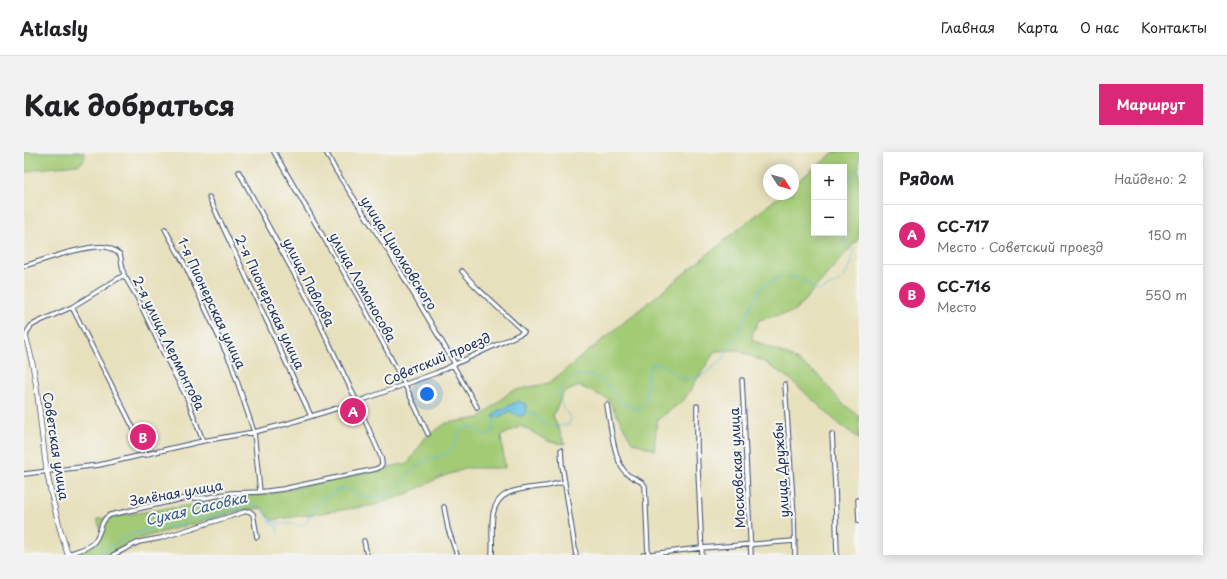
<!DOCTYPE html>
<html lang="ru">
<head>
<meta charset="utf-8">
<style>
  body { margin:0; font-family:"Playpen Sans",sans-serif; background:#f2f2f2; color:#202124 }
  .controls { position:absolute; right:12px; top:12px; display:grid; overflow:hidden; border-radius:0px; box-shadow:0 2px 10px #0003 }
  .controls button { width:36px; height:36px; display:grid; place-items:center; padding:0; border:0; border-bottom:1px solid #e0e0e0; background:#fff; color:#202124; font:20px sans-serif }
  .compass { position:absolute; left:739px; top:12px; width:36px; height:36px; border-radius:50%; background:#fff; box-shadow:0 2px 10px #0003; rotate:126deg }
  .you { position:absolute; left:403px; top:242px; width:14px; height:14px; margin:-10px; border:3px solid #fff; border-radius:50%; background:#1a73e8; box-shadow:0 0 0 6px #1a73e833 }
  .badge { display:grid; place-items:center; width:26px; height:26px; border-radius:50%; background:#db2777; color:#fff; font-size:13px; font-weight:700 }
  .pin { position:absolute; translate:-50% -50%; border:2px solid #fff; box-shadow:0 1px 4px #0006 }
  .list { margin:0; padding:0; list-style:none }
  h2 { display:flex; justify-content:space-between; align-items:center; height:52px; margin:0; padding:0 16px; font-size:17px }
  h2 small { font-size:13px; font-weight:400; color:#757577 }
  .list li { display:grid; grid-template-columns:26px 1fr auto; gap:12px; align-items:center; box-sizing:border-box; height:60px; padding:0 16px; border-top:1px solid #e0e0e0 }
  .list b { display:block; font-size:15px; white-space:nowrap }
  .list p { margin:0; font-size:13px; white-space:nowrap; color:#757577 }
  .list em { font-size:13px; font-style:normal; color:#757577 }
  .map { position:relative; flex:none; width:835px; height:403px; overflow:hidden; border-radius:0px }
  header { display:flex; align-items:center; gap:24px; box-sizing:border-box; height:56px; padding:0 20px; background:#fff; border-bottom:1px solid #e0e0e0 }
  header strong { font-size:19px }
  nav { display:flex; gap:22px; margin-inline-start:auto; font-size:14px }
  .intro { display:flex; align-items:center; justify-content:space-between; box-sizing:border-box; height:96px; padding:0 24px }
  h1 { margin:0; font-size:28px }
  .button { padding:10px 18px; border-radius:0px; background:#db2777; color:#fff; font-size:14px; font-weight:700 }
  main { display:flex; gap:24px; padding:0 24px }
  aside { flex:1; background:#fff; border-radius:0px; box-shadow:0 2px 10px #0003 }
  .map>svg:first-child { display:block }
  .green { fill:#a3cb76; stroke:#5f7d6a }
  .water { fill:#63c0e2; stroke:#3f78a0 }
  .lines { fill:none; stroke-linecap:round; stroke-linejoin:round }
  .stream { stroke:#63c0e2; stroke-width:1 }
  .minor-casing { stroke:#3a4a6c; stroke-width:5.5 }
  .tertiary-casing { stroke:#3a4a6c; stroke-width:6 }
  .minor { stroke:#fff; stroke-width:3.5 }
  .tertiary { stroke:#fff; stroke-width:4.5 }
  .labels { text-anchor:middle; stroke-width:4; stroke-linejoin:round; paint-order:stroke }
  .street-label { font-size:13px; fill:#1b2f5e; stroke:#f6f6f2 }
  .water-label { font-size:14px; font-style:italic; fill:#315a86; stroke:#f6f6f2 }
</style>
</head>
<body>
<header>
<strong>Atlasly</strong>
<nav><a>Главная</a><a>Карта</a><a>О нас</a><a>Контакты</a></nav>
</header>
<div class="intro"><h1>Как добраться</h1><a class="button">Маршрут</a></div>
<main>
<div class="map">
<svg width="835" height="403" viewBox="0 0 835 403">
  <rect width="100%" height="100%" fill="#f6f6f2"/>
  <filter id="ink" filterUnits="userSpaceOnUse"><feTurbulence type="fractalNoise" baseFrequency=".025" numOctaves="2"/><feDisplacementMap in="SourceGraphic" scale="8" xChannelSelector="R" yChannelSelector="G"/><feConvolveMatrix kernelMatrix="1 2 1 2 8 2 1 2 1" color-interpolation-filters="sRGB"/></filter>
  <filter id="wash" filterUnits="userSpaceOnUse"><feTurbulence type="fractalNoise" baseFrequency=".012" numOctaves="4" result="noise"/><feDisplacementMap in="SourceGraphic" scale="16" xChannelSelector="R" yChannelSelector="G"/><feGaussianBlur stdDeviation="0.9" result="paint"/><feColorMatrix in="noise" values="0 0 0 0 0 0 0 0 0 0 0 0 0 0 0 0 0 1.4 0 .05"/><feComposite in="paint" operator="in"/></filter>
  <g filter="url(#wash)">
    <rect width="100%" height="100%" fill="#e7e0bc"/>
    <path class="green" d="M0 0H60C62 6 59 11 53 13L13 17 0 21Z
      M810 0H835V86L771 159 735 168 729 180 728 188 766 204 794 223 818 251 835 264V288L833 285 815 272 766 227 740 210 713 198 691 199 660 248 633 268 630 298 608 290 584 247 555 234 539 241 529 264 541 292 526 290 497 274 477 284 481 316H444L417 325 382 342 352 353 248 368 238 356 215 359 106 389 84 403H49L48 402 69 395 78 383 73 367 248 341 384 311 401 286 422 271 455 266 487 239 525 231 758 42H769V33L790 16V81H820V15H792Z"/>
    <path class="water" d="M495 249 501 252 503 256C499 271 493 262 486 259L473 266 469 265 472 260Z"/>
    <g class="lines">
      <path class="stream" d="M820 37 835 15
        M503 259 510 261C520 276 527 275 544 273L547 267C541 257 530 246 537 234 544 222 563 219 575 227 587 234 593 250 607 256 610 256 614 256 616 256L622 250 624 219 628 212 638 213 657 227 674 226 687 217 699 207 737 135 756 125 767 124 783 131 793 139C808 135 822 128 827 112 829 107 828 101 829 96L820 87 818 81
        M246 368 253 371 280 373C285 369 284 364 287 359 290 351 310 339 318 336 331 339 337 348 353 346 375 345 374 330 388 319 392 315 397 311 403 308 410 304 419 306 425 300 432 293 433 283 439 276L448 275 460 283 468 282 471 266
        M74 403 105 383 134 375 154 373 162 370 168 366 186 365 220 355 225 351 239 356 247 371 253 375 254 381"/>
    </g>
  </g>
  <g filter="url(#ink)">
    <g class="lines">
      <defs>
        <path id="minor" d="M250 0 340 155 381 233 404 282
          M302 0 312 19 362 95 431 212
          M185 45 287 264
          M141 77 161 113 207 211 230 280 236 340
          M0 114C20 108 63 92 82 95 87 96 92 100 96 102L100 123 113 145 141 204 163 246 179 289
          M48 155 123 303
          M2 186 3 180 7 174 14 170 48 155 100 123
          M429 213 453 255
          M718 228 727 403
          M761 232 770 364 771 403
          M583 253C586 270 590 308 601 320 606 327 616 326 621 334L624 403
          M673 254V296L678 403
          M808 282 811 333 813 403
          M537 298 538 313 552 403
          M0 322 75 313 179 289 230 280 262 272 333 250 412 221 500 180 451 134 438 119
          M834 348 835 369
          M420 355 424 377 433 403
          M340 389 343 403
          M44 402C52 399 64 397 70 390 78 381 75 369 86 363L162 346H181L207 341 236 340 259 337 352 317 356 315 358 312 357 305 333 250 286 151 215 20
          M89 403 115 390 137 386 220 360 225 359 229 362 233 385
          M468 403C469 390 467 375 469 362 474 335 501 337 522 334 528 333 535 331 541 330
          M619 403 677 396 771 389"/>
        <path id="tertiary" d="M0 185 2 186C15 229 16 276 23 320 28 348 35 376 44 403"/>
      </defs>
      <use href="#minor" class="minor-casing"/>
      <use href="#tertiary" class="tertiary-casing"/>
      <use href="#minor" class="minor"/>
      <use href="#tertiary" class="tertiary"/>
    </g>
  </g>
  <g class="labels">
    <g class="street-label">
      <text transform="translate(375 101) rotate(58)" y="5">улица Циолковского</text>
      <text transform="translate(285 130) rotate(63)" y="5">улица Павлова</text>
      <text transform="translate(339 135) rotate(61)" y="5">улица Ломоносова</text>
      <text transform="translate(246 150) rotate(65)" y="5">2-я Пионерская улица</text>
      <text transform="translate(188 151) rotate(65)" y="5">1-я Пионерская улица</text>
      <text transform="translate(145 191) rotate(64)" y="5">2-я улица Лермонтова</text>
      <text transform="translate(413 207) rotate(-23)" y="5">Советский проезд</text>
      <text transform="translate(32 294) rotate(81)" y="5">Советская улица</text>
      <text transform="translate(713 316) rotate(-93)" y="5">Московская улица</text>
      <text transform="translate(757 318) rotate(-94)" y="5">улица Дружбы</text>
      <text transform="translate(152 341) rotate(-10)" y="5">Зелёная улица</text>
    </g>
    <g class="water-label">
      <text transform="translate(172 357) rotate(-13)" y="5">Сухая Сасовка</text>
    </g>
  </g>
</svg>
<div class="controls">
<button>+</button>
<button>−</button>
</div>
<svg class="compass" viewBox="-18 -18 36 36"><path d="M0-13l5 13h-10z" fill="#e53935"/><path d="M0 13l5-13h-10z" fill="#757577"/></svg>
<div class="you"></div>
<div class="pin badge" style="left:329px;top:259px">A</div>
<div class="pin badge" style="left:119px;top:285px">B</div>
</div>
<aside>
<h2>Рядом<small>Найдено: 2</small></h2>
<ul class="list">
<li><span class="badge">A</span><div><b>СС-717</b><p>Место · Советский проезд</p></div><em>150 m</em></li>
<li><span class="badge">B</span><div><b>СС-716</b><p>Место</p></div><em>550 m</em></li>
</ul>
</aside>
</main>
</body>
</html>
